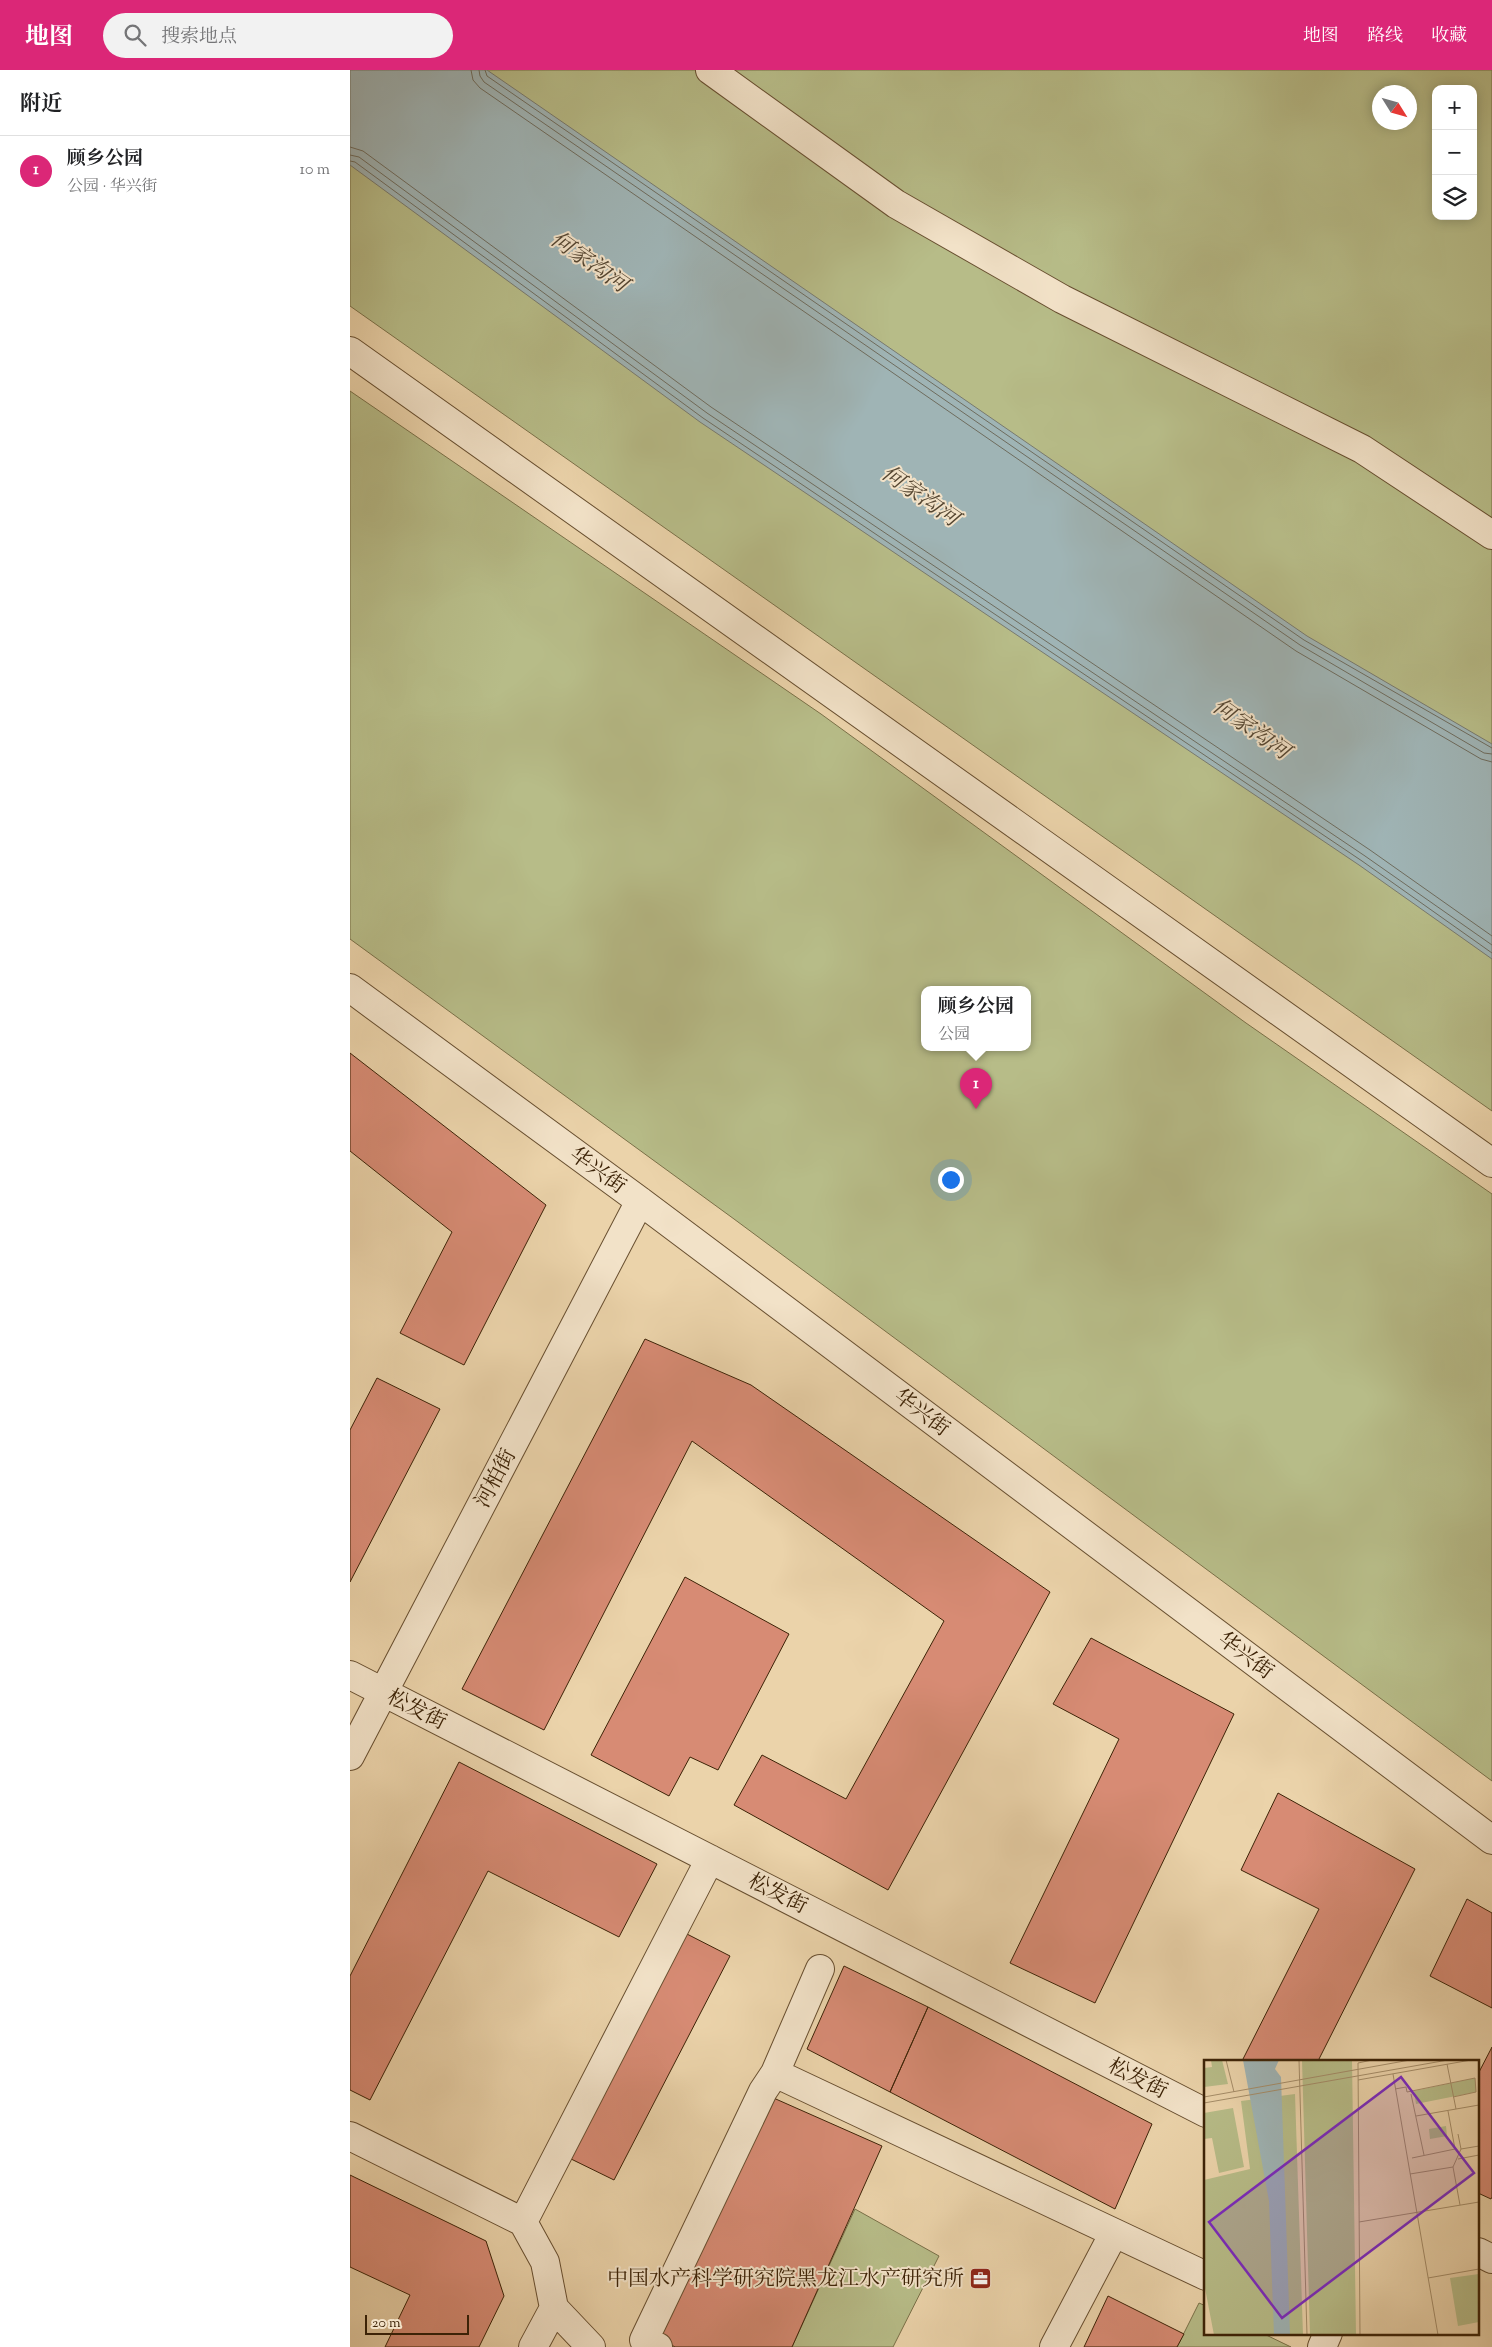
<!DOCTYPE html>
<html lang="zh">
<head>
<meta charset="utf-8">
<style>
  body { margin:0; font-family:"Sorts Mill Goudy","Noto Serif SC",serif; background:#f2f2f2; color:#202124 }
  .controls { position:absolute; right:15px; top:15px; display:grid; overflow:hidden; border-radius:10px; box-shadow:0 2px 12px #0003 }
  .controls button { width:45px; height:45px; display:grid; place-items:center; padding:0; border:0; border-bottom:1px solid #e0e0e0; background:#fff; color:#202124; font:25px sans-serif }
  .compass { position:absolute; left:1022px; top:15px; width:45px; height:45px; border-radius:50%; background:#fff; box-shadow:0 2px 12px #0003; rotate:127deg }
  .scale { position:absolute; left:15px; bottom:12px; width:104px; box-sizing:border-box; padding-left:5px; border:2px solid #3d2307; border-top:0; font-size:14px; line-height:18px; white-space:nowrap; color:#3d2307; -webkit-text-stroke:4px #f2e2c8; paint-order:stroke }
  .you { position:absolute; left:600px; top:1109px; width:18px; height:18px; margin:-12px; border:4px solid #fff; border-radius:50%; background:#1a73e8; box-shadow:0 0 0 8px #1a73e833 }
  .badge { display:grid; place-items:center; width:32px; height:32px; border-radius:50%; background:#db2777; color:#fff; font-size:16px; font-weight:700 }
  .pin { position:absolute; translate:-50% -41px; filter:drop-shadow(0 1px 2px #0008) }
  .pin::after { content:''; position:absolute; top:26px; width:18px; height:15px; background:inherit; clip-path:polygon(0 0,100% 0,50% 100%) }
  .popup { position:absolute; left:571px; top:916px; width:110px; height:65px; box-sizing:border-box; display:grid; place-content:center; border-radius:10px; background:#fff; filter:drop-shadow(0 1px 4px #0005); font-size:16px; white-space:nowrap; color:#757577 }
  .popup b { font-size:19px; color:#202124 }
  .popup::after { content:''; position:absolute; left:50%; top:100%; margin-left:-10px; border:10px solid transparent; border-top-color:#fff }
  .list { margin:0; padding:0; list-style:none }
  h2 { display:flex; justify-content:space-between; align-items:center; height:65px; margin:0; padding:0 20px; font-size:21px }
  h2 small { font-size:16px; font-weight:400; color:#757577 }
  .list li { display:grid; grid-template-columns:32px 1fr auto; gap:15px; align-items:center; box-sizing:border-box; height:70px; padding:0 20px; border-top:1px solid #e0e0e0 }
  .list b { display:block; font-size:19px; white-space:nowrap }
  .list p { margin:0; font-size:16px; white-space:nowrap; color:#757577 }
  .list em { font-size:16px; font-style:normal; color:#757577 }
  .icon { flex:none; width:28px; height:28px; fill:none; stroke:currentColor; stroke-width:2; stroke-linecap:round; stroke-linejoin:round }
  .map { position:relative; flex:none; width:1142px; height:2277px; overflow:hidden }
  header { display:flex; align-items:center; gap:30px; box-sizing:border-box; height:70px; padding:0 25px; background:#db2777; color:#fff }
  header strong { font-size:24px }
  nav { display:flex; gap:28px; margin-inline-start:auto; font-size:18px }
  .search { width:350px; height:45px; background:#f2f2f2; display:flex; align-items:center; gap:12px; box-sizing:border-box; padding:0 18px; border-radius:28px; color:#757577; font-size:19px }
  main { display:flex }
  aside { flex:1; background:#fff }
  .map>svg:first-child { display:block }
  .green { fill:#b7bc88; stroke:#7a7048; fill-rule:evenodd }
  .water { fill:#9fb4b5; stroke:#787a6f }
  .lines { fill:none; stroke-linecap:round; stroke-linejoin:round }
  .shore { stroke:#6e6c5e; stroke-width:1 }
  .building { fill:#d78b74; stroke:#3d2307 }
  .minor-casing { stroke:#684f30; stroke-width:30 }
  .minor { stroke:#f2e2c8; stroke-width:28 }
  .labels { text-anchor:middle; stroke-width:4; stroke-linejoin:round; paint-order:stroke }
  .street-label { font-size:21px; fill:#3d2307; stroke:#f2e2c8 }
  .poi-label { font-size:21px; fill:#3d2307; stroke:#f2e2c8; text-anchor:end }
  .water-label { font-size:22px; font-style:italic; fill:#564732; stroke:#f2e2c8 }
  .inset-road { fill:none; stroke:#a58d69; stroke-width:1 }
  .view { fill:#7b2cbf; fill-opacity:0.15; stroke:#7b2cbf; stroke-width:2.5 }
  .inset-edge { fill:none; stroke:#3d2307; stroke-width:2.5 }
</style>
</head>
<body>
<header>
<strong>地图</strong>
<div class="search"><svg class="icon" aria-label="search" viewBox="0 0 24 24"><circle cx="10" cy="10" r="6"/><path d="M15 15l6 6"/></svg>搜索地点</div>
<nav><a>地图</a><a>路线</a><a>收藏</a></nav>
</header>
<main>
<aside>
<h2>附近<small></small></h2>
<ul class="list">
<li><span class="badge">1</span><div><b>顾乡公园</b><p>公园 · 华兴街</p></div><em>10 m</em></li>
</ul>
</aside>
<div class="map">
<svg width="1142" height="2277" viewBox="0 0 1142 2277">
  <rect width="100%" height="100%" fill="#ebd3aa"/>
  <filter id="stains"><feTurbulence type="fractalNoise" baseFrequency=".004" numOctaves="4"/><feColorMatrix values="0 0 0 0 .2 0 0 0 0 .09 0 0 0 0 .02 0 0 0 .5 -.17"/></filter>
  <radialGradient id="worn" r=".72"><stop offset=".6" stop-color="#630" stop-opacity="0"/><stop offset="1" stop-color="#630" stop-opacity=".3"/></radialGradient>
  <path class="green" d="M0 0H1142V1041L0 236ZM1086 19H1123V146H1086ZM1030 22H1060V52H1030Z
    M0 321 471 644 896 953 1142 1124V1711L384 1149 0 869ZM575 920H677V978H575Z
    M505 2139 589 2186 543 2277H442Z
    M849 2233 856 2236V2263H912L941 2277H827Z"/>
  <path class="water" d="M0 0H137L957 566 1142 674V889L1009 795 350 352 0 95Z"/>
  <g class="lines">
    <path class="shore" d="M121 0 123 10 130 18 946 581 1131 689 1142 692
      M129 0 130 6 134 12 950 575 1134 683 1142 684
      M135 0 137 6 954 570 1142 678
      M0 77 13 81 361 337 1020 780 1142 866
      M0 85 9 87 357 343 1015 786 1142 875
      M0 91 5 92 353 348 1012 791 1142 883"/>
  </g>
  <path class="building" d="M0 983 196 1135 114 1295 50 1263 102 1162 0 1081Z
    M295 1269 401 1315 700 1522 538 1820 384 1735 412 1685 496 1729 594 1551 342 1371 194 1660 112 1619Z
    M27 1308 90 1339 0 1512V1360Z
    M335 1507 439 1564 368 1700 340 1687 319 1726 241 1685Z
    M741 1568 884 1644 745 1933 660 1893 769 1669 703 1634Z
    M109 1692 307 1794 269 1867 138 1801 20 2030 0 2020V1906Z
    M928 1723 1065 1799 968 1991H892L969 1839 891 1800Z
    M1117 1829 1142 1843V1938L1080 1906Z
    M333 1862 380 1886 264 2110 217 2087Z
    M494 1896 578 1937 540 2022 457 1979Z
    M578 1937 802 2054 765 2139 540 2022Z
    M1142 1977V2127L1141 2129 1128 2123V2004Z
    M419 2026 532 2076 442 2277H325L303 2265Z
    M0 2105 136 2171 154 2226 129 2277H35L60 2225 0 2197Z
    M758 2226 834 2264 827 2277H734Z"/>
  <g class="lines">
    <defs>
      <path id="minor" d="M360 0 546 134 712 229 1012 379 1142 465
        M0 281 1142 1093
        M0 918 290 1131 1142 1770
        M0 1605 856 2043
        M0 1686 290 1131
        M425 2003 856 2206
        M0 2066 173 2152
        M1128 2182 1142 2189
        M183 2277 204 2238
        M241 2277 204 2238 195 2192 173 2152 360 1789
        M308 2277 294 2270 413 2021 425 2003 470 1899
        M704 2277 764 2163
        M972 2277 978 2263"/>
    </defs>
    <use href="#minor" class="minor-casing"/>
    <use href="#minor" class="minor"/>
  </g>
  <defs>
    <symbol id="office-square" viewBox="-11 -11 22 22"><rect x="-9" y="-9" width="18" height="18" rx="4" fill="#8f2418" stroke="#f2e2c8"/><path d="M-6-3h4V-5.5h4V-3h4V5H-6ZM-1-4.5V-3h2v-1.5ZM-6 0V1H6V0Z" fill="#fff"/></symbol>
  </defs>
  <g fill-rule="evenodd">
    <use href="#office-square" x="618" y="2196" width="25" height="25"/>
  </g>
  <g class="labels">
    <g class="street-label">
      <text transform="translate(248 1100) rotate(36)" y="7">华兴街</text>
      <text transform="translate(572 1342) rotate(37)" y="7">华兴街</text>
      <text transform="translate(145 1408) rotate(-62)" y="7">河柏街</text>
      <text transform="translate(896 1585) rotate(37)" y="7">华兴街</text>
      <text transform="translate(67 1639) rotate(27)" y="7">松发街</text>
      <text transform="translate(428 1823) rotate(27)" y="7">松发街</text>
      <text transform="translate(788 2008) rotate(27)" y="7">松发街</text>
    </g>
    <g class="poi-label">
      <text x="614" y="2215">中国水产科学研究院黑龙江水产研究所</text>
    </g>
    <g class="water-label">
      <text transform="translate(240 191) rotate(35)" y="8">何家沟河</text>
      <text transform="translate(571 425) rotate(35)" y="8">何家沟河</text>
      <text transform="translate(902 658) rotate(35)" y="8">何家沟河</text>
    </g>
  </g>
  <g transform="translate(854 1990)">
    <rect width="275" height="275" fill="#ebd3aa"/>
    <path d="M7 0H18L24 24 0 27V8L8 7ZM98 0H148L152 275H106ZM271 18 272 32 212 44 210 31ZM91 34 99 275H10L0 223V120L46 109 37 41ZM29 48 40 107 15 113 8 78 0 79V53ZM242 66 243 76 226 79 225 69ZM275 214V262L254 266 246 218Z" fill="#b7bc88"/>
    <path d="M39 0H75L71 9 77 17 86 275H70L65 141Z" fill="#9fb4b5"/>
    <path class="inset-road" d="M22 0 30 32M95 0 103 275M243 4 252 49M189 14 234 275M154 20 267 0M191 29 202 27 203 32 271 18 272 32 249 37M207 34 220 95M0 37 206 0M0 43 244 0M212 56 275 45M254 74 257 89M208 98 251 89 244 51M254 99 275 95M249 107 256 145M206 114 249 107 257 89 275 86M155 162 275 142M224 218 275 209M156 275 154 3 168 0"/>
    <path class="view" d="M197 17 270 113 78 258 5 162Z"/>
    <rect width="275" height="275" class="inset-edge"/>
  </g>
  <rect width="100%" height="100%" filter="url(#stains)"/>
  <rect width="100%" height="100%" fill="url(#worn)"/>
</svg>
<div class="controls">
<button>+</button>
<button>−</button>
<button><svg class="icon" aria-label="layers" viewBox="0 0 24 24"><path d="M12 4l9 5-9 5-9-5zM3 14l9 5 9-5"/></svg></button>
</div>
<svg class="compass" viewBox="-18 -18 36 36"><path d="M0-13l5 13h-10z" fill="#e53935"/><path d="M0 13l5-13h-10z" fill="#757577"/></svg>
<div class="scale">20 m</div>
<div class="you"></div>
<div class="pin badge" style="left:626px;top:1039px">1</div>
<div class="popup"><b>顾乡公园</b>公园</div>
</div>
</main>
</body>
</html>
